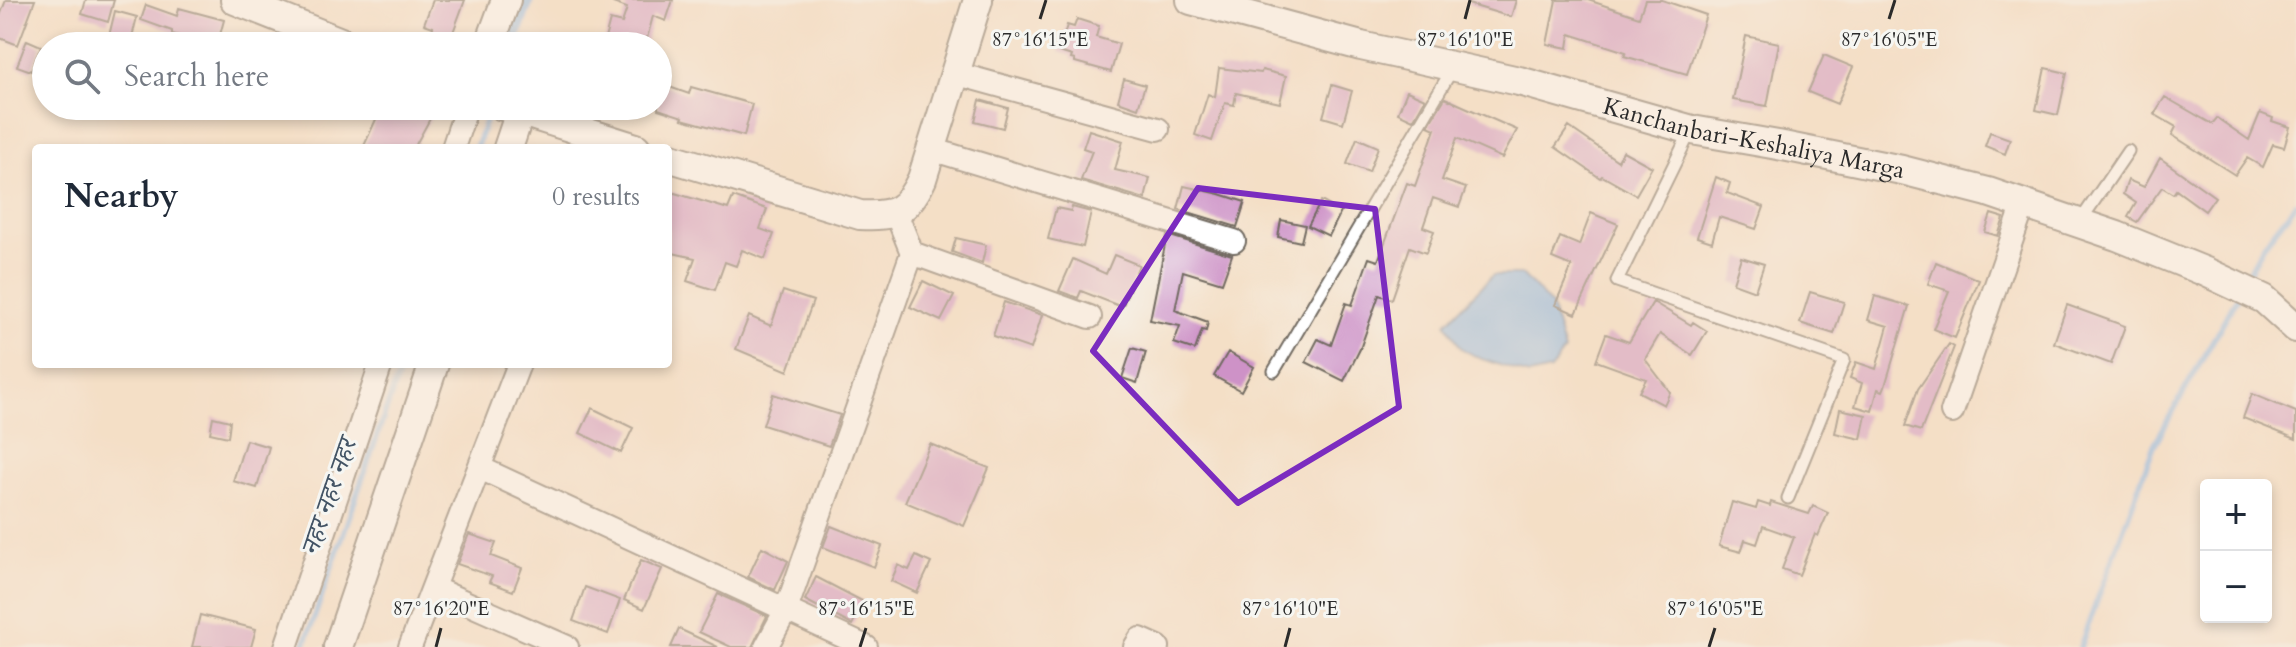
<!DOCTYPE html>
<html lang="en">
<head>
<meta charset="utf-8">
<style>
  body { margin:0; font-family:Cardo,"Noto Serif Devanagari",serif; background:#f6f6f7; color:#1f2937 }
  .controls { position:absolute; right:24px; bottom:24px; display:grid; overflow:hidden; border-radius:8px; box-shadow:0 4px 12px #0003 }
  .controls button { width:72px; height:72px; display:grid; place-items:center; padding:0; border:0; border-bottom:2px solid #e0e1e3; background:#fff; color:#1f2937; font:40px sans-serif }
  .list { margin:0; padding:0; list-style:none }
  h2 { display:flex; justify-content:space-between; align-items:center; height:104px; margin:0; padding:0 32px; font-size:34px }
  h2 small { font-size:26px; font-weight:400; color:#747a83 }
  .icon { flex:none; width:44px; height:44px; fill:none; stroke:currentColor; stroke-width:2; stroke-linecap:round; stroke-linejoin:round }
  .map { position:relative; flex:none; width:2296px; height:647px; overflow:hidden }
  .search { position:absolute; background:#fff; box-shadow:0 4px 12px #0003; left:32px; top:32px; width:640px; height:88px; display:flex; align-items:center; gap:20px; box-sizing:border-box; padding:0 28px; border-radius:44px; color:#747a83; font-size:30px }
  .panel { position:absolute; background:#fff; box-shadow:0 4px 12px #0003; left:32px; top:144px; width:640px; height:224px; border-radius:8px }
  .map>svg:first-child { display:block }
  .water { fill:#7cb3eb; stroke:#546f8b; stroke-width:2 }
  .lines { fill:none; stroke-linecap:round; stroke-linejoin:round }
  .stream { stroke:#7cb3eb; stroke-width:6 }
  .canal { stroke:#7cb3eb; stroke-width:20 }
  .building { fill:#ce92c7 }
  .service-casing { stroke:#716a61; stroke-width:15 }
  .minor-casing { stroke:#716a61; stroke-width:26 }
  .tertiary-casing { stroke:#716a61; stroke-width:32 }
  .service { stroke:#fff; stroke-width:11 }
  .minor { stroke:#fff; stroke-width:22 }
  .tertiary { stroke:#fff; stroke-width:28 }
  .marked { fill:none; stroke:#7b2cbf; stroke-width:6; stroke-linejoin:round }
  .ticks { fill:none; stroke:#2b2b2b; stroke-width:3 }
  .labels { text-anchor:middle; stroke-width:6; stroke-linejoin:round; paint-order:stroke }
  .street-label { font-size:24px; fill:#2b2b2b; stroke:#f6f6f2 }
  .water-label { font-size:26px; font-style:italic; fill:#435465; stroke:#f6f6f2 }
  .ticks-label { font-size:20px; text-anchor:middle; fill:#2b2b2b; stroke:#f6f6f2; stroke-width:6; stroke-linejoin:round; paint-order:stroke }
</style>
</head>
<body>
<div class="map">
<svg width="2296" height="647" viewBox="0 0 2296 647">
  <rect width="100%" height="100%" fill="#f6f6f2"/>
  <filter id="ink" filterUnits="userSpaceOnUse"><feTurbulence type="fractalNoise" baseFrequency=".0125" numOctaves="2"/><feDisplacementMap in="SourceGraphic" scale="16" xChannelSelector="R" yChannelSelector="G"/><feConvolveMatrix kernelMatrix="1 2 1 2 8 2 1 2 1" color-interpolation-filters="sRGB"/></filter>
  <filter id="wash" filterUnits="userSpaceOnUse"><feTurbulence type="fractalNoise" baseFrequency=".006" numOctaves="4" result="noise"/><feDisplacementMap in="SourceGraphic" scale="32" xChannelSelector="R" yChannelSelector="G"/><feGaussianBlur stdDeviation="1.8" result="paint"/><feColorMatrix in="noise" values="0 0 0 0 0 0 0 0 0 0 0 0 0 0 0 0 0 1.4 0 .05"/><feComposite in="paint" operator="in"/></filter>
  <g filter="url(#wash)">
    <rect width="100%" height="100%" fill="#f4dfc6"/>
    <path class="water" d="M1493 275H1523L1551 305 1564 351 1550 370 1529 375 1479 358 1461 348 1446 323Z"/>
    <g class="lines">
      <path class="stream" d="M476 148 489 110
        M2245 280 2265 243 2296 204
        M304 647 402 364
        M2080 647 2154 445 2239 294"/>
      <path class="canal" d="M507 46 524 0"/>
    </g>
    <g id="blocks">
      <path class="building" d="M6 0H35L18 45 0 38V16Z
        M86 0H114L108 22 82 14Z
        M433 0H465L452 35 447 33 446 37 432 32 433 27 424 24Z
        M613 0H673L666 21 653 16 645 46H603L610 20 622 23 627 8 613 3Z
        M1469 0H1516L1511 17 1468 4Z
        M1556 0H1588L1639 17 1645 0H1662L1706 15 1687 74 1624 56 1626 52 1570 34 1568 48 1547 44Z
        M146 5 177 16 179 8 224 20 217 46 172 34V31L141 20Z
        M115 11 137 17 131 41 109 36Z
        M1077 19 1099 26 1096 37 1119 44 1111 72 1075 62V60L1071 59 1072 56 1059 52 1067 25 1074 27Z
        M1746 36 1779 43 1767 106 1733 100Z
        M27 40 41 46 31 71 17 66Z
        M1824 55 1853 67 1837 104 1808 92Z
        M1219 68 1261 73 1262 70 1286 76 1280 103 1236 93 1234 105 1225 103 1212 141 1195 135 1208 94 1215 97Z
        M2045 68 2067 73 2058 115 2036 110Z
        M1124 79 1145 85 1138 108 1118 101Z
        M658 83 689 94 691 87 752 104 744 136 682 119 683 117 658 109Z
        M1332 85 1352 91 1343 123 1323 117Z
        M1407 91 1425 99 1413 120 1398 113Z
        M2165 97 2212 124 2217 118 2249 140 2260 113 2273 118 2272 121 2290 127 2284 147 2273 144 2263 167 2247 158 2235 175 2172 135 2176 127 2154 114Z
        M1445 98 1517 130 1502 158 1457 138 1442 180 1466 188 1459 207 1433 198 1423 227 1434 231 1426 253 1410 247 1392 299 1379 295 1360 349 1344 381 1306 362 1318 339 1331 345 1346 303 1352 305 1369 258 1378 261 1407 183 1415 186 1435 129 1428 126Z
        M980 100 1008 108 1003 128 975 121Z
        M382 106H412L431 117 414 148H363Z
        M1569 127 1618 161 1623 151 1652 167 1636 195 1602 176 1600 178 1555 147Z
        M1089 130 1123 141 1115 170 1150 178 1145 199 1081 180 1092 151 1083 148Z
        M1990 132 2010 139 2005 154 1985 146Z
        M1357 138 1378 147 1369 172 1347 164Z
        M2160 158 2215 197 2205 211 2176 190 2173 194 2162 187 2137 222 2128 217 2136 203 2123 194 2128 180 2144 187Z
        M1716 177 1730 183 1727 193 1764 207 1756 229 1719 217 1712 242 1697 237Z
        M1184 186 1220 194 1245 202 1237 227 1178 209Z
        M668 191 728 209 733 197 767 209 760 229 774 234 765 259 742 250 736 266 725 262 715 290 687 281 695 258 668 252Z
        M1321 201 1341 212 1329 236 1308 226Z
        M1072 207 1091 212 1083 247 1048 239 1056 208 1071 211Z
        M1591 213 1618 224 1576 314 1555 305 1572 266 1552 258 1560 237 1579 245Z
        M1991 214 2004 218 1998 236 1985 232Z
        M1281 220 1305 225 1301 242 1278 237Z
        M1167 235 1232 255 1222 283 1183 271 1175 310 1208 322 1206 331 1202 330 1195 350 1174 343 1180 326 1150 320Z
        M956 238 986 245 982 263 952 252Z
        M1114 255 1139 265 1122 307 1081 291 1078 298 1059 291 1073 259 1106 274Z
        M1741 257 1764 264 1755 291 1733 283Z
        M1936 262 1979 280 1955 338 1933 329 1949 291 1928 284Z
        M923 281 954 296 941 321 910 307Z
        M783 291 813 301 788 371 736 349 749 316 771 326Z
        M1810 292 1844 302 1834 334 1800 323Z
        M1875 296 1909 306 1885 386 1883 391 1878 389 1872 411 1855 406 1862 383 1850 378 1856 362 1876 369 1888 326 1868 320Z
        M1004 302 1042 315 1031 349 993 336Z
        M1653 302 1691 325 1693 322 1707 331 1692 355 1660 334 1645 359 1670 392 1664 405 1639 392 1646 379 1596 361 1606 334 1629 342Z
        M2067 305 2125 326 2111 364 2054 343Z
        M1949 344 1954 347 1921 431 1905 426 1918 389Z
        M1132 348 1146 352 1137 383 1122 378Z
        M1228 352 1254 367 1241 391 1214 376Z
        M773 394 840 415 829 446 763 425Z
        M2252 394 2296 412V439L2243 418Z
        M592 408 633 428 621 453 580 433Z
        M1840 409 1866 415 1861 439 1835 433Z
        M213 417 230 421 228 437 210 433Z
        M246 440 269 447 257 488 233 481Z
        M930 444 989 468 964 526 905 502Z
        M1732 502 1756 509 1758 502 1770 506 1771 502 1809 514 1813 506 1828 513 1818 536 1815 534 1799 575 1782 569 1794 537 1763 526 1757 544 1745 540 1741 552 1719 546Z
        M831 526 882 546 874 567 823 547Z
        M469 534 496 543 491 556 522 568 513 591 489 582 492 576 457 564Z
        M762 547 788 561 775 590 748 577Z
        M916 556 931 563 917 593 891 581 898 565 909 570Z
        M641 560 662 569 644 609 624 600Z
        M816 577 864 602 852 625 805 600Z
        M585 587 620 600 608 634 573 621Z
        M718 594 767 616 752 647H731L699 632Z
        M200 615 256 629 251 647H192Z
        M679 629 718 647H671Z"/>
    </g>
  </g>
  <g filter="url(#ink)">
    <use href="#blocks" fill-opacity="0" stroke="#716a61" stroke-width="2"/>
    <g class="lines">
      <defs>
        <path id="service" d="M1691 130 1617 281 1844 360 1788 498
          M2079 223 2128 151
          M1274 371 1453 68"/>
        <path id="minor" d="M954 73 1158 129
          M453 148 467 106
          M931 149 1234 241
          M912 253 1090 317
          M1952 412 2024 204
          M480 468 866 647
          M433 588 567 647
          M286 647 381 364
          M410 647 519 364
          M766 647 786 610 912 253 896 213
          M1135 647 1140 639 1158 647"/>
        <g id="tertiary">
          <path d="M235 0 351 46"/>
          <path id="s1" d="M1191 0 1361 46 1519 81 1692 130 1778 145 1902 170 1988 192 2117 236 2206 272 2264 299 2296 328"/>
          <path d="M489 46 506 0"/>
          <path d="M503 106 636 148"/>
          <path d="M508 148 520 112"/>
          <path d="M668 157 860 215C895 217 907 211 922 179L978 0"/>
          <path d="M338 647 434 364"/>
        </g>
      </defs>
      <use href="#service" class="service-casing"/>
      <use href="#minor" class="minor-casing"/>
      <use href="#tertiary" class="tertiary-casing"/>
      <use href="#service" class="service"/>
      <use href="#minor" class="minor"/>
      <use href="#tertiary" class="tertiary"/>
    </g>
  </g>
  <path d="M0 0H2296V647H0ZM1198 188 1375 209 1399 407 1238 503 1093 351Z" fill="#f4dfc6" fill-opacity=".55" fill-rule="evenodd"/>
  <path class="marked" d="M1198 188 1375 209 1399 407 1238 503 1093 351Z"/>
  <path class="ticks" d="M1040 19 1046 0M1465 19 1470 0M1889 19 1895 0M436 647 441 628M860 647 866 628M1285 647 1290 628M1709 647 1715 628"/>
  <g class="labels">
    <g class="street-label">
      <text dy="8" stroke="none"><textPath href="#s1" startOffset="580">Kanchanbari-Keshaliya Marga</textPath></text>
    </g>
    <g class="water-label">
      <text transform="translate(328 497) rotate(-71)" y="9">नहर नहर नहर</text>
    </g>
  </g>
  <g class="ticks-label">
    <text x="1040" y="46">87°16'15"E</text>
    <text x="1465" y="46">87°16'10"E</text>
    <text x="1889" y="46">87°16'05"E</text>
    <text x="441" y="615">87°16'20"E</text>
    <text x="866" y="615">87°16'15"E</text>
    <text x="1290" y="615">87°16'10"E</text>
    <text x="1715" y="615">87°16'05"E</text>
  </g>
</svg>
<div class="controls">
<button>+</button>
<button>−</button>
</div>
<div class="search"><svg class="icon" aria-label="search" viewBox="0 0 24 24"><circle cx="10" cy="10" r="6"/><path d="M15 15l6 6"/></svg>Search here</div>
<section class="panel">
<h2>Nearby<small>0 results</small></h2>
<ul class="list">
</ul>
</section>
</div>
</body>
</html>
